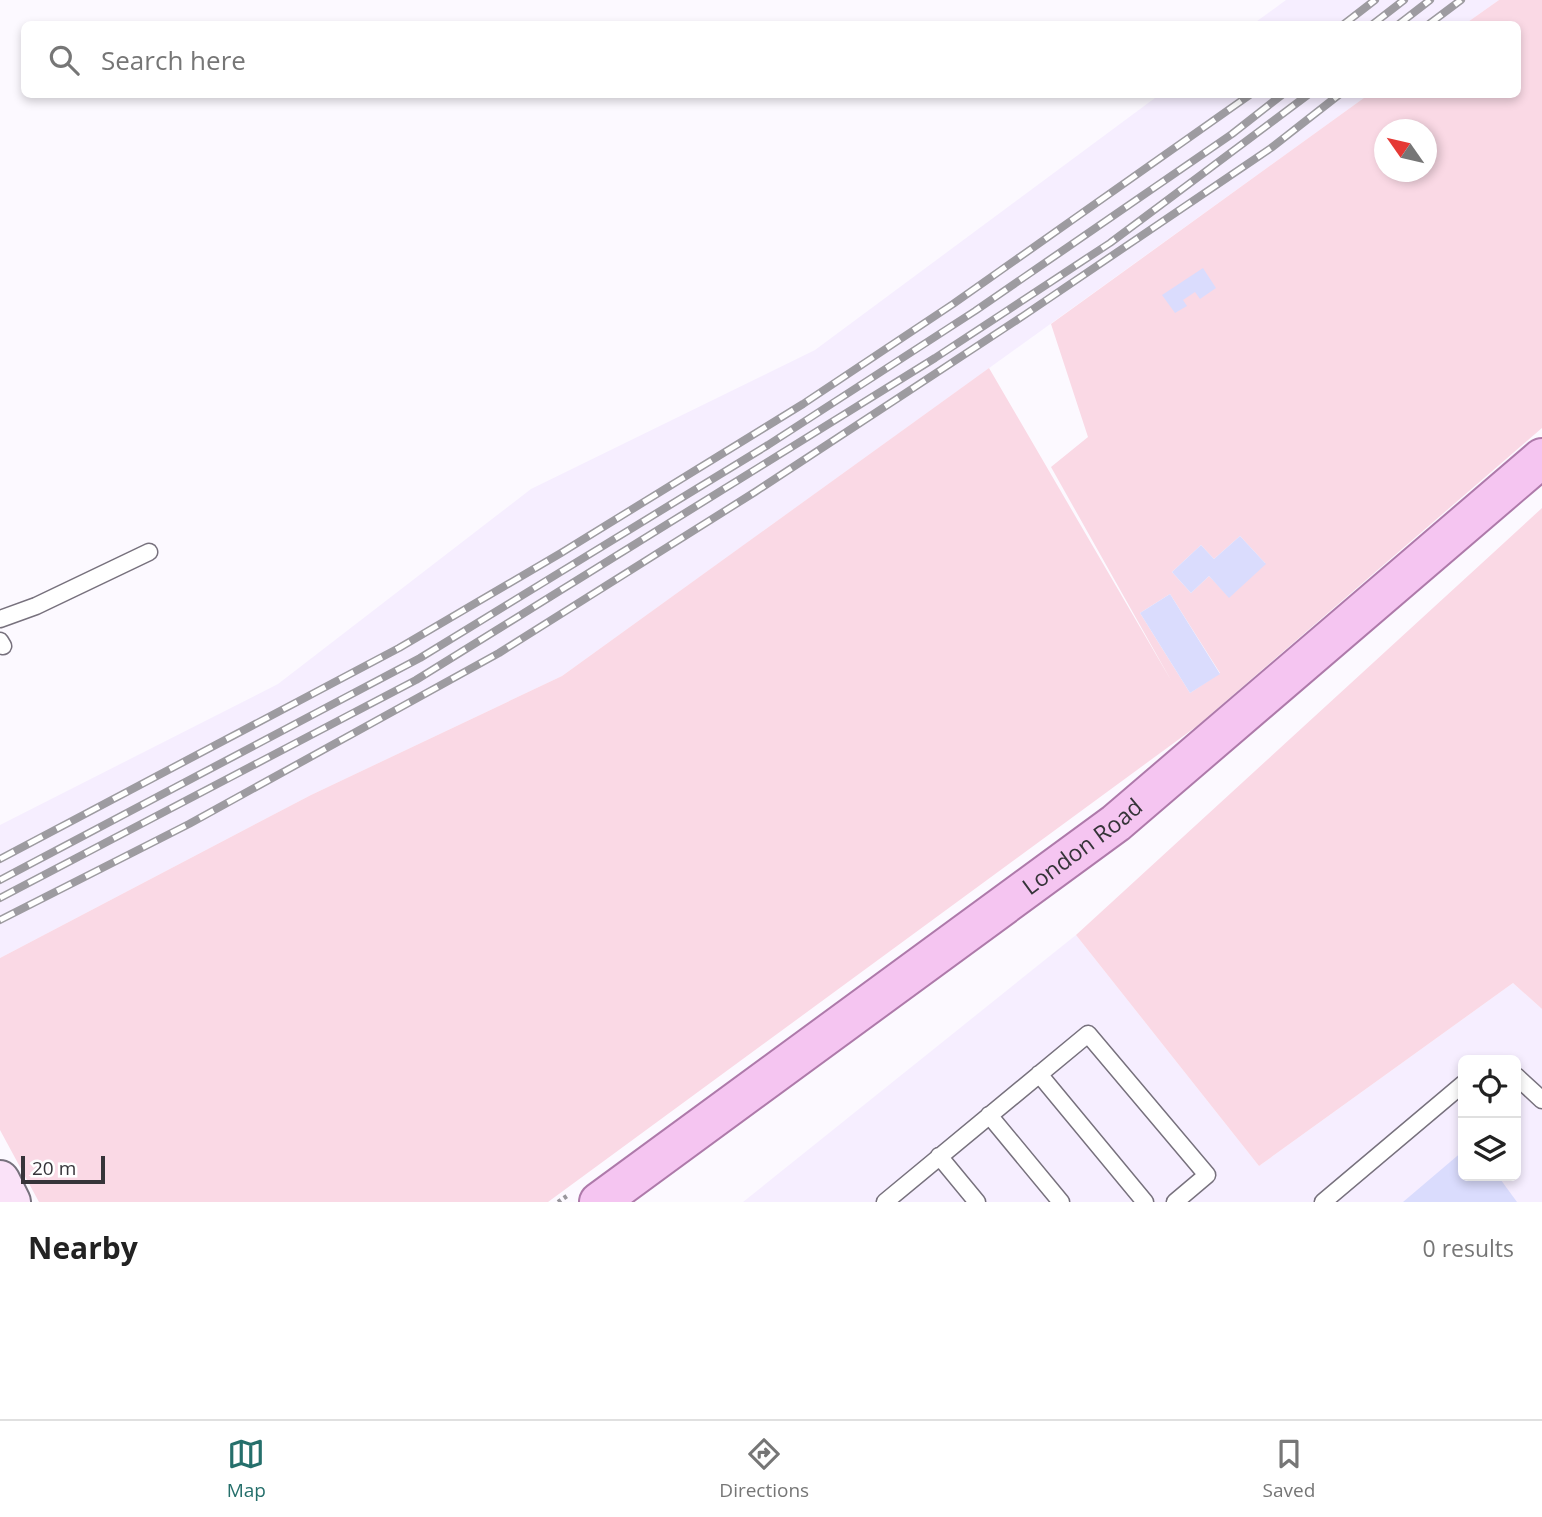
<!DOCTYPE html>
<html lang="en">
<head>
<meta charset="utf-8">
<style>
  body { margin:0; font-family:"Open Sans",sans-serif; background:#f2f2f2; color:#222 }
  .controls { position:absolute; right:21px; bottom:21px; display:grid; overflow:hidden; border-radius:10px; box-shadow:0 4px 10px #0003 }
  .controls button { width:63px; height:63px; display:grid; place-items:center; padding:0; border:0; border-bottom:2px solid #e0e0e0; background:#fff; color:#222; font:35px sans-serif }
  .compass { position:absolute; left:1374px; top:119px; width:63px; height:63px; border-radius:50%; background:#fff; box-shadow:0 4px 10px #0003; rotate:304deg }
  .scale { position:absolute; left:21px; bottom:18px; width:84px; box-sizing:border-box; padding-left:7px; border:4px solid #363439; border-top:0; font-size:19px; line-height:24px; white-space:nowrap; color:#363439; -webkit-text-stroke:5px #fff; paint-order:stroke }
  .list { margin:0; padding:0; list-style:none }
  h2 { display:flex; justify-content:space-between; align-items:center; height:91px; margin:0; padding:0 28px; font-size:30px }
  h2 small { font-size:23px; font-weight:400; color:#767676 }
  .icon { flex:none; width:38px; height:38px; fill:none; stroke:currentColor; stroke-width:2; stroke-linecap:round; stroke-linejoin:round }
  .map { position:relative; flex:none; width:1542px; height:1202px; overflow:hidden }
  .search { position:absolute; background:#fff; box-shadow:0 4px 10px #0003; left:21px; right:21px; top:21px; height:77px; display:flex; align-items:center; gap:18px; box-sizing:border-box; padding:0 24px; border-radius:10px; color:#767676; font-size:26px }
  .sheet { height:217px; background:#fff }
  nav { display:flex; justify-content:space-around; align-items:center; box-sizing:border-box; height:98px; border-top:2px solid #e0e0e0; background:#fff; font-size:19px; color:#767676 }
  nav a { display:grid; justify-items:center; gap:4px }
  nav .on { color:#256f6b }
  .map>svg:first-child { display:block }
  .built { fill:#f6eeff; fill-rule:evenodd }
  .green { fill:#fad9e5; fill-rule:evenodd }
  .building { fill:#dadcfd }
  .lines { fill:none; stroke-linecap:round; stroke-linejoin:round }
  .lane-casing { stroke:#77717d; stroke-width:19 }
  .secondary-casing { stroke:#77717d; stroke-width:42 }
  .primary-casing { stroke:#ae7aaa; stroke-width:42 }
  .path { stroke:#99969c; stroke-width:4.5; stroke-dasharray:3.5 3.5; stroke-linecap:butt }
  .lane { stroke:#fff; stroke-width:16 }
  .secondary { stroke:#fae2f8; stroke-width:38 }
  .primary { stroke:#f5c5f1; stroke-width:38 }
  .rail-casing { stroke:#9d9ba0; stroke-width:8 }
  .rail { stroke:#fff; stroke-width:5; stroke-dasharray:16; stroke-linecap:butt }
  .labels { text-anchor:middle; stroke-width:6; stroke-linejoin:round; paint-order:stroke }
  .street-label { font-size:23px; fill:#363439; stroke:#fff }
</style>
</head>
<body>
<div class="map">
<svg width="1542" height="1202" viewBox="0 0 1542 1202">
  <rect width="100%" height="100%" fill="#fcf9ff"/>
  <path class="built" d="M1286 0H1499L1465 24H1253Z
    M1159 95H1368L562 676 311 795 0 958V825L278 684 531 489 815 350Z
    M1076 935 1259 1166 1513 983 1542 1009V1202H743ZM1463 1060H1516V1176H1463Z"/>
  <path class="green" d="M1499 0H1542V428L1197 726 548 1202H39L0 1130V958L311 795 562 676 989 368 1172 682 1051 467 1088 437 1051 324 1368 95 1518 94V24H1465ZM1384 130H1426V172H1384ZM1240 536 1265 563 1229 597 1209 576 1191 593 1172 572 1201 545 1214 559ZM1170 594 1220 673 1190 693 1140 613Z
    M1542 508V1009L1513 983 1259 1166 1076 935Z"/>
  <path class="building" d="M1203 268 1216 288 1200 299 1195 292 1183 300 1187 306 1175 313 1162 295Z
    M1240 536 1266 564 1229 598 1209 576 1191 593 1172 572 1201 545 1214 559Z
    M1170 594 1220 674 1190 693 1140 613Z
    M1463 1151V1176H1498L1517 1202H1403Z"/>
  <g class="lines">
    <defs>
      <path id="lane" d="M0 619 36 606 149 552
        M0 641 3 646
        M1039 1074 1145 1202
        M1516 1076 1542 1100
        M989 1115 1061 1202
        M939 1156 977 1202
        M885 1202 1088 1034 1207 1175 1175 1202
        M1323 1202 1463 1084"/>
      <path id="secondary" d="M0 1180 11 1202"/>
      <g id="primary">
        <path id="s1" d="M599 1202 1116 823 1542 458"/>
      </g>
    </defs>
    <use href="#lane" class="lane-casing"/>
    <use href="#secondary" class="secondary-casing"/>
    <use href="#primary" class="primary-casing"/>
    <path class="path" d="M558 1202 567 1196"/>
    <use href="#lane" class="lane"/>
    <use href="#secondary" class="secondary"/>
    <use href="#primary" class="primary"/>
    <defs>
      <path id="rail" d="M1344 24 1375 0
        M1373 24 1404 0
        M1399 24 1430 0
        M1429 24 1461 0
        M0 859 399 648 561 553 803 404 953 304 1251 94
        M0 880 420 658 768 445 975 311 1232 134 1283 94
        M0 898 416 680 935 358 1110 243 1309 94
        M0 920 189 824 499 653 755 492 1023 316 1271 148 1340 94"/>
    </defs>
    <use href="#rail" class="rail-casing"/>
    <use href="#rail" class="rail"/>
  </g>
  <g class="labels">
    <g class="street-label">
      <text dy="8" stroke="none"><textPath href="#s1" startOffset="600">London Road</textPath></text>
    </g>
  </g>
</svg>
<div class="controls">
<button><svg class="icon" aria-label="locate" viewBox="0 0 24 24"><circle cx="12" cy="12" r="6"/><path d="M12 2v4M12 18v4M2 12h4M18 12h4"/></svg></button>
<button><svg class="icon" aria-label="layers" viewBox="0 0 24 24"><path d="M12 4l9 5-9 5-9-5zM3 14l9 5 9-5"/></svg></button>
</div>
<svg class="compass" viewBox="-18 -18 36 36"><path d="M0-13l5 13h-10z" fill="#e53935"/><path d="M0 13l5-13h-10z" fill="#767676"/></svg>
<div class="scale">20 m</div>
<div class="search"><svg class="icon" aria-label="search" viewBox="0 0 24 24"><circle cx="10" cy="10" r="6"/><path d="M15 15l6 6"/></svg>Search here</div>
</div>
<section class="sheet">
<h2>Nearby<small>0 results</small></h2>
<ul class="list">
</ul>
</section>
<nav>
<a class="on"><svg class="icon" aria-label="map" viewBox="0 0 24 24"><path d="M3 6l6-2 6 2 6-2v14l-6 2-6-2-6 2zM9 4v14M15 6v14"/></svg>Map</a>
<a><svg class="icon" aria-label="directions" viewBox="0 0 24 24"><path d="M12 3l9 9-9 9-9-9zM9 14v-3h6M13 9l2 2-2 2"/></svg>Directions</a>
<a><svg class="icon" aria-label="saved" viewBox="0 0 24 24"><path d="M7 4h10v16l-5-4-5 4z"/></svg>Saved</a>
</nav>
</body>
</html>
